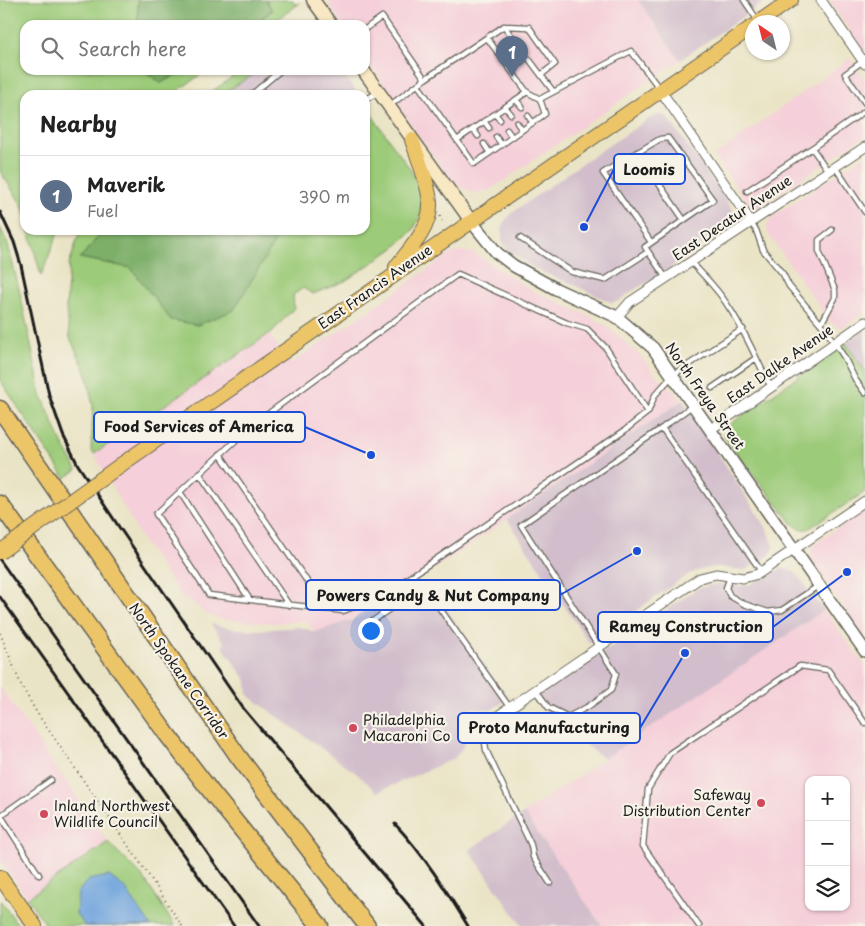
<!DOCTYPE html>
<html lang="en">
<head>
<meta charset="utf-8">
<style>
  body { margin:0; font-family:"Playpen Sans",sans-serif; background:#f2f2f2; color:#222 }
  .controls { position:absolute; right:15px; bottom:15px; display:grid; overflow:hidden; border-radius:10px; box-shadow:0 1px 4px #0004 }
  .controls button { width:45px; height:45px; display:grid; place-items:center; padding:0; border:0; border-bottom:1px solid #e0e0e0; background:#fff; color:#222; font:25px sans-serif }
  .compass { position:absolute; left:745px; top:15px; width:45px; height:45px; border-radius:50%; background:#fff; box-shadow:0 1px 4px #0004; rotate:325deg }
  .you { position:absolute; left:370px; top:630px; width:18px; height:18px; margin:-12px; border:4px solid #fff; border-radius:50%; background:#1a73e8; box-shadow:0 0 0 8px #1a73e833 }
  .badge { display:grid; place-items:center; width:32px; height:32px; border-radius:50%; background:#db2777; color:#fff; font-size:16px; font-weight:700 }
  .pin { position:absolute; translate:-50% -41px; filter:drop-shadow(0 1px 2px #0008) }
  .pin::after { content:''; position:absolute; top:26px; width:18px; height:15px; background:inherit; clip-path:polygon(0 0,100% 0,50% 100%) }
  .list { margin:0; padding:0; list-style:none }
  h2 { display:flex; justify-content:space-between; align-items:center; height:65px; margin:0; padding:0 20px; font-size:21px }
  h2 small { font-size:16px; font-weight:400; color:#767676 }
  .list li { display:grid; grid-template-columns:32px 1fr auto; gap:15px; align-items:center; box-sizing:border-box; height:80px; padding:0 20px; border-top:1px solid #e0e0e0 }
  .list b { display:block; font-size:19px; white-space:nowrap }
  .list p { margin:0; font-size:16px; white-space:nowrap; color:#767676 }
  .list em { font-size:16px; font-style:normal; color:#767676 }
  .icon { flex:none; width:28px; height:28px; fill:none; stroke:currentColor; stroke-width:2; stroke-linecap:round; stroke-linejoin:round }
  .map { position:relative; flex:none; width:865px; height:926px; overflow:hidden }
  .search { position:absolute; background:#fff; box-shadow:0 1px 4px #0004; left:20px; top:20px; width:350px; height:55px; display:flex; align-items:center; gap:12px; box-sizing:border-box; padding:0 18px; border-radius:15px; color:#767676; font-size:19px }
  .panel { position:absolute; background:#fff; box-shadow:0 1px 4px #0004; left:20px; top:90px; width:350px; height:145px; border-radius:15px }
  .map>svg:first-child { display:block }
  .built { fill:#f5cfd9; fill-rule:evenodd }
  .industrial { fill:#d1bdcb }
  .green { fill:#9ccb79; stroke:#5c744a }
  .forest { fill:#7daf69; stroke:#4c6642 }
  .water { fill:#71a5dd; stroke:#46607c }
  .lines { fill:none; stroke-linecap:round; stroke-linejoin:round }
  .service-casing { stroke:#646258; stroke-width:7 }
  .minor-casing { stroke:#646258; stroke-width:11 }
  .tertiary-casing { stroke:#646258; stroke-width:14 }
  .secondary-casing { stroke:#646258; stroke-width:15 }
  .primary-casing { stroke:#646258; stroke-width:16 }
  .motorway-casing { stroke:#646258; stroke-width:19 }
  .path { stroke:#646258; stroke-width:2; stroke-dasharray:1 4; stroke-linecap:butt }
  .service { stroke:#fff; stroke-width:4.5 }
  .minor { stroke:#fff; stroke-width:9 }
  .tertiary { stroke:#fff; stroke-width:11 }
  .secondary { stroke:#f8e8c3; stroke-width:12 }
  .primary { stroke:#edc569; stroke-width:14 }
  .motorway { stroke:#edc569; stroke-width:16 }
  .rail { stroke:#1c1c1c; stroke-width:3 }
  .primary-bridge-casing { stroke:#646258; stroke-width:16; stroke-linecap:butt }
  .primary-bridge { stroke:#edc569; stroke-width:14 }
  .poi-dot { fill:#d1495b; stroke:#f7f3e8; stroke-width:2 }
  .labels { text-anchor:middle; stroke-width:4.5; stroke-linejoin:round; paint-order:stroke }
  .street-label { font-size:14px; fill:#1c1c1c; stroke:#f7f3e8 }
  .poi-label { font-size:14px; fill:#1c1c1c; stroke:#f7f3e8; text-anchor:start }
  .leader { fill:none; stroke:#1d4ed8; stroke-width:2 }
  .callout-dot { fill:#1d4ed8; stroke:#f7f3e8; stroke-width:2 }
  .callout { fill:#f7f3e8; stroke:#1d4ed8; stroke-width:2 }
  .callout-label { font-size:15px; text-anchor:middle; font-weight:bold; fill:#1c1c1c }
</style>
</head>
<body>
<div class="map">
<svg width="865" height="926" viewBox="0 0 865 926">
  <rect width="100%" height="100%" fill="#f7f3e8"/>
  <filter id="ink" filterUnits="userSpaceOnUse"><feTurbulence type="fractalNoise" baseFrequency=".02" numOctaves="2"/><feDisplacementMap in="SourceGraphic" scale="10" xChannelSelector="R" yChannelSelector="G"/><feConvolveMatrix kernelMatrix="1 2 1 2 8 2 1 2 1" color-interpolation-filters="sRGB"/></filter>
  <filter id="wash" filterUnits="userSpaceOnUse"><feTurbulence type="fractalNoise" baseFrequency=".0096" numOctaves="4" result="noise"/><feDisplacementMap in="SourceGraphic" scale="20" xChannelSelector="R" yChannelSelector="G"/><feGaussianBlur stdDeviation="1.12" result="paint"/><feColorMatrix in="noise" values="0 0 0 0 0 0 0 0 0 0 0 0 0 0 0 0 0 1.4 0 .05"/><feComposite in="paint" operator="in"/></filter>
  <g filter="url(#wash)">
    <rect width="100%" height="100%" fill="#eae4c6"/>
    <path class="built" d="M333 0H638L680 60 488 191 473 193 459 186 444 172 365 58V25H342L328 4Z
      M830 0H865V53L832 5Z
      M850 58 865 80V136L761 206 756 208 751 207 714 156Z
      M865 155V313L841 328 831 323 769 235 767 230V224L772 217Z
      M462 251 473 253 487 261 531 290 589 316 605 325 640 355 657 376 683 400 378 607 339 625 315 632 306 621 271 623 221 619 203 613 197 605 183 599 141 538 94 454 268 333 291 364 447 256 455 252Z
      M865 509V638L812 562 810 556 813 545Z
      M824 610 865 666V926H602L524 813ZM809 780H846V907H809Z
      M0 687 108 842 27 898 0 859Z"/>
    <path class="industrial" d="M638 0H767L680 60Z
      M260 70H341L358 95H221Z
      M657 115H663L668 118 733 210 735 220 732 225 655 278 635 289 619 301 612 303 570 283 537 270 507 250 502 239V229L504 222 512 213 591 157 652 117Z
      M865 330V371L846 343Z
      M683 400 766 527 774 548 768 557 745 570 717 567 703 569 689 574 589 643 507 519Z
      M782 568 794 571 824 610 604 759 550 717 535 698 697 589 714 584H724L737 586 749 585Z
      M419 589 433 594 440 600 500 688 509 698 491 710 474 708 465 713 459 723 461 737 465 744 455 758 377 792 356 773 248 695 247 681 222 646 225 644 211 624 235 629 259 630 300 627 315 632 355 619 378 607 400 592Z
      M524 813 602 926H522L469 850Z"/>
    <path class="green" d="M0 0H138V25H25V70H143L161 83 184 70H207L172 95H25V215L22 205 0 171Z
      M266 0H293L296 5 300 3 269 25H253L272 11Z
      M242 70H260L221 95H207Z
      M371 114 410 169 421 191 422 213 413 230 394 248 345 281 313 294 303 288 293 295 294 308 272 332 94 454 91 450 93 406 86 372 70 338 66 309 69 265 80 230H104L80 258 131 268 171 320 279 235 280 230H365V118Z
      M0 227 8 245 21 297 41 394 60 439 77 470 65 478 0 380Z
      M29 230H59L41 276Z
      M846 343 865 371V492L808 529H800L792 523 725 438V433L729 425Z
      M108 842 143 877 175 926H47L27 898Z
      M0 900 19 926H0Z"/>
    <path class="forest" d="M138 0H266L272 10 253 25H138Z
      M143 70H184L161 83Z
      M104 230H280L279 235 234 310 198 325 171 320 131 268 80 258Z"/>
    <path class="water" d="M109 876 125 888 151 926H85L76 914 78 892 88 880Z"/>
  </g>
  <g filter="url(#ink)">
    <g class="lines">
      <defs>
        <path id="service" d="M744 0 758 21
          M504 26 522 50
          M365 29 382 17 425 79 389 106
          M487 38 527 92
          M529 59 553 91
          M863 61 845 74 865 103
          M425 79 504 26 529 27 555 64 541 75
          M418 85 474 164 545 114 540 99 631 51 659 88
          M251 95 281 70
          M365 100 377 93
          M516 100 522 107
          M505 107 511 114
          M495 114 500 120
          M528 116 533 123
          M484 121 489 128
          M517 123 522 130
          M473 129 478 136
          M507 130 512 137
          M496 137 502 145
          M457 140 527 92 540 99
          M484 144 490 153
          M812 148 828 171
          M637 152 684 220
          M835 167 865 212
          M747 191 812 148 865 111
          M751 223 756 230 763 250 783 274 789 286 821 324 835 343 844 357 855 379 865 393
          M520 238 572 272 605 280 648 252
          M651 242 603 173 660 139 668 138 713 200 645 247 666 278
          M691 262C704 276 718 289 728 306 746 332 756 360 771 387
          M821 324 835 298V290L819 251V240L832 230
          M712 388 756 358
          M692 406 662 428 761 571
          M648 412 624 431 382 596 343 611 209 595 156 514 250 427 458 274 567 323 587 329 606 348 648 412 655 395 673 375 743 329
          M220 454 326 609
          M199 473 289 605
          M180 492 250 600
          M730 577 726 588 730 596 744 604 768 612 782 610 818 586
          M367 625 401 601 428 597 438 606 510 708
          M536 690 548 707 568 717 589 706 611 690 616 674 521 525 662 428
          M483 726 486 750 531 845 533 857 550 883
          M0 816 51 780
          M1 816 39 875
          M699 926 643 846 648 789 670 753 800 666 828 670 865 723"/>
        <path id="minor" d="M821 0 865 64
          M661 91 751 222
          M617 317 630 302 865 147
          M711 429 865 322
          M483 726 700 578 716 574 743 578 758 574 865 501"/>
        <path id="tertiary" d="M471 221 497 253 514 266 556 289 617 317 653 348 865 651"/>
        <path id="secondary" d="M313 0 331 25
          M363 70 471 221"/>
        <path id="primary" d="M759 22 791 0
          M396 267C409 250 429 230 430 207 431 190 418 158 412 140
          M122 464 752 27
          M0 877 35 926"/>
        <path id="motorway" d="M0 409 238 756 367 926
          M0 504 166 733 212 793 320 926"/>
      </defs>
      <use href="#service" class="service-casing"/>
      <use href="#minor" class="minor-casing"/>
      <use href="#tertiary" class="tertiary-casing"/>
      <use href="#secondary" class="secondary-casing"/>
      <use href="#primary" class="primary-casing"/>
      <use href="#motorway" class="motorway-casing"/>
      <path class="path" d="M440 216 442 221
        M0 633 21 685 37 713 156 886 182 926"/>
      <use href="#service" class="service"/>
      <use href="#minor" class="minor"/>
      <use href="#tertiary" class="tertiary"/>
      <use href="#secondary" class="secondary"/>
      <use href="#primary" class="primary"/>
      <use href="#motorway" class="motorway"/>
      <path class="rail" d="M0 212 14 242 21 265 49 395 63 435 78 465 119 527 243 708 426 926
        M0 560 259 926
        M0 597 234 926
        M395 824C424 855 446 890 468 926"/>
      <defs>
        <path id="primary-bridge" d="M0 552 122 464"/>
      </defs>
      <use href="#primary-bridge" class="primary-bridge-casing"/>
      <use href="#primary-bridge" class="primary-bridge"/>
    </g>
  </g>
  <g class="poi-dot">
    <circle cx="353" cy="728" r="5"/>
    <circle cx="761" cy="803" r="5"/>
    <circle cx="44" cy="814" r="5"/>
  </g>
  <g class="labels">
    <g class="street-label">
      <text transform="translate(732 218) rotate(-34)" y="5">East Decatur Avenue</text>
      <text transform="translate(375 287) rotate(-35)" y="5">East Francis Avenue</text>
      <text transform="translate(780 364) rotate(-35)" y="5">East Dalke Avenue</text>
      <text transform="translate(705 396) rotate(55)" y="5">North Freya Street</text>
      <text transform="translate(179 671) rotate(55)" y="5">North Spokane Corridor</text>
    </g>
    <g class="poi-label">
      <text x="363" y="725">Philadelphia<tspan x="363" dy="16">Macaroni Co</tspan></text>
      <text x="751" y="800" text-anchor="end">Safeway<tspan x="751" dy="16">Distribution Center</tspan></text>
      <text x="54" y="811">Inland Northwest<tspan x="54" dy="16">Wildlife Council</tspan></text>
    </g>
  </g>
  <path class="leader" d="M584 227L614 169M371 455L305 427M637 551L560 595M847 572L773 627M685 653L640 728"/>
  <g class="callout-dot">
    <circle cx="584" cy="227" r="5"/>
    <circle cx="371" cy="455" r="5"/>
    <circle cx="637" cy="551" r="5"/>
    <circle cx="847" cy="572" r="5"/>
    <circle cx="685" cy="653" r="5"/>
  </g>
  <g class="callout">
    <rect x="614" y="154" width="71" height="30" rx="5"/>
    <rect x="94" y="412" width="211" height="30" rx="5"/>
    <rect x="306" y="580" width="254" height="30" rx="5"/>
    <rect x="598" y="612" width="175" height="30" rx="5"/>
    <rect x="458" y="713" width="182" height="30" rx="5"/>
  </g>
  <g class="callout-label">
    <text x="649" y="175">Loomis</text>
    <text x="199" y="432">Food Services of America</text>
    <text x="433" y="601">Powers Candy &amp; Nut Company</text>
    <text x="686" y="632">Ramey Construction</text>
    <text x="549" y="733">Proto Manufacturing</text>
  </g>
</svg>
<div class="controls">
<button>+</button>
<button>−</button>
<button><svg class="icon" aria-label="layers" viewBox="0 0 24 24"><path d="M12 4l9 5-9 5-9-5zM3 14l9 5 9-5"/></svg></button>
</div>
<svg class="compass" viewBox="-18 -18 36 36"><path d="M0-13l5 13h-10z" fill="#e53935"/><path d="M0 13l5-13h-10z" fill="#767676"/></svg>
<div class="you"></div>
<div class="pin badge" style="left:512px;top:77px;background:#5c6f8a">1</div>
<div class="search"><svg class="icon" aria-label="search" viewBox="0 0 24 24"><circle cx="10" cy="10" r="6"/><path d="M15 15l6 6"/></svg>Search here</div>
<section class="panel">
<h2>Nearby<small></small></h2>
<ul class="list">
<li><span class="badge" style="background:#5c6f8a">1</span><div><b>Maverik</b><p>Fuel</p></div><em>390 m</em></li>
</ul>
</section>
</div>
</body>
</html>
